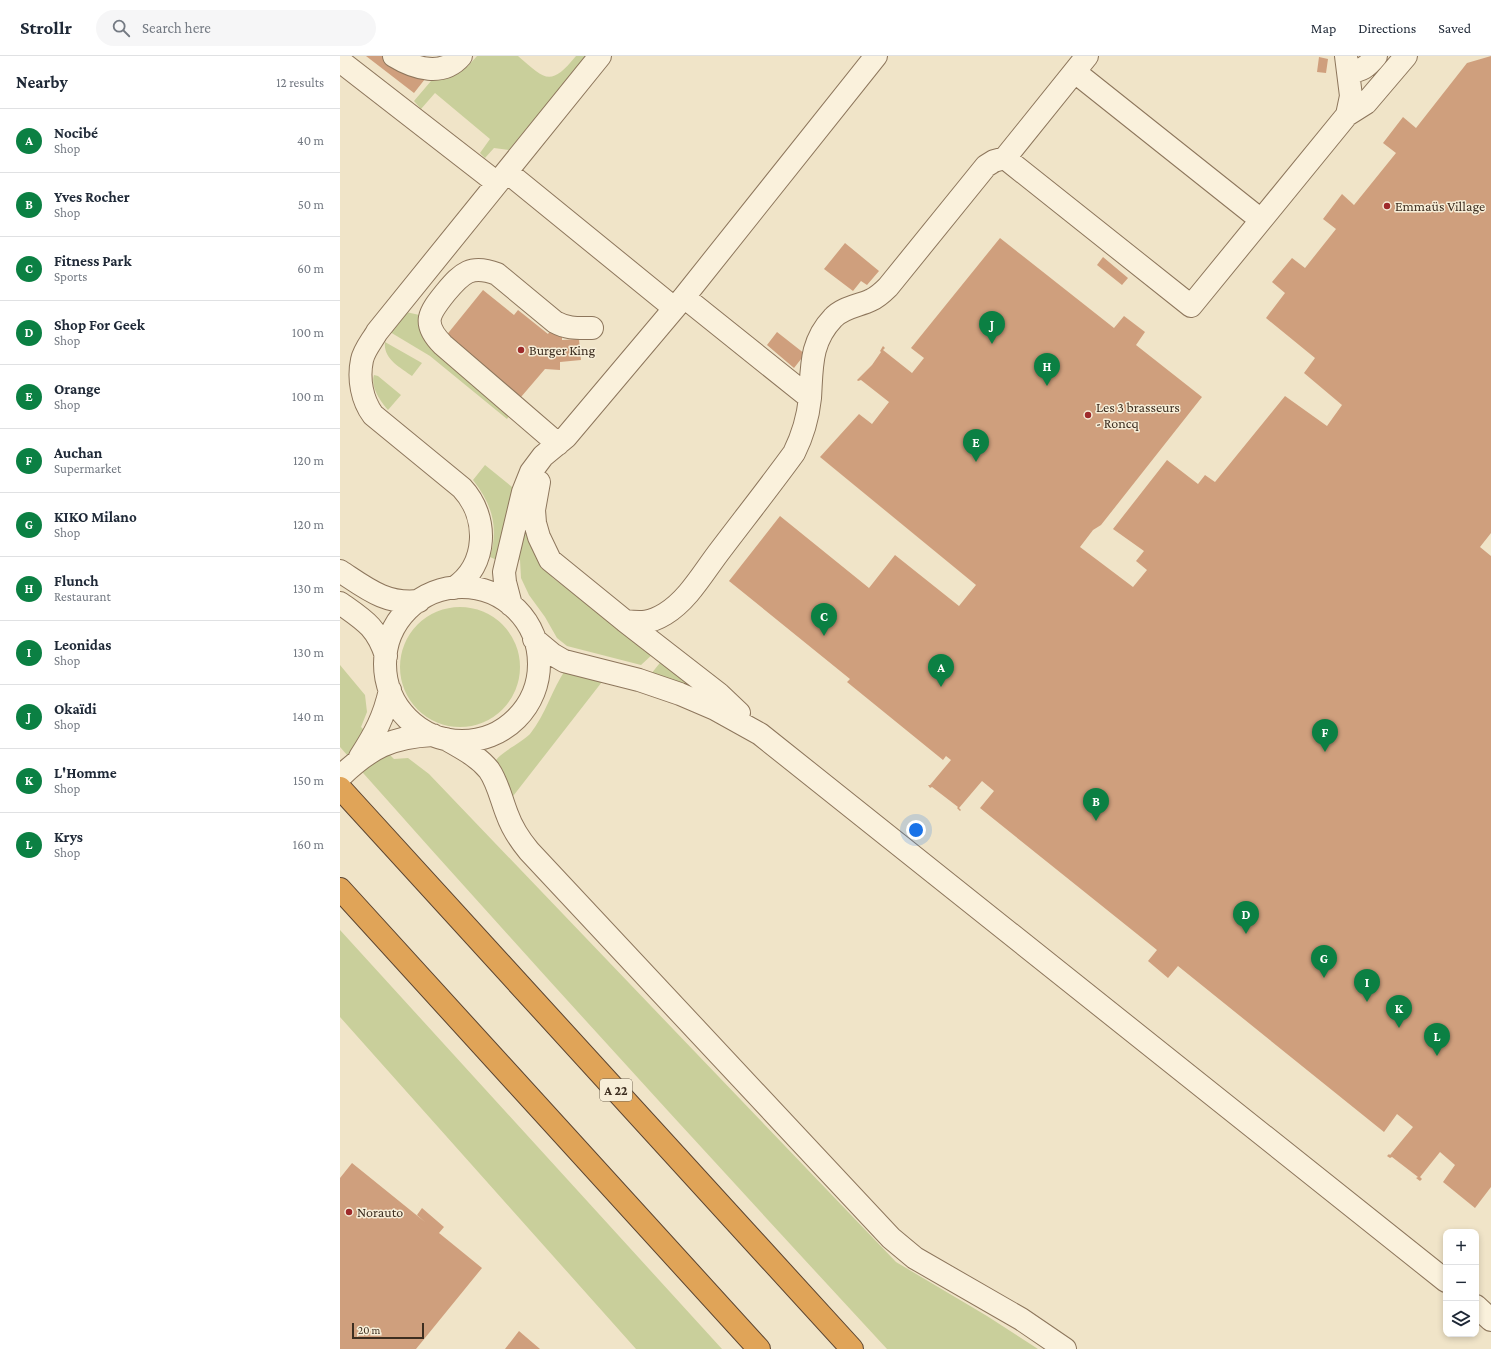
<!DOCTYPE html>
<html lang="en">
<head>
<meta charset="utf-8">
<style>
  body { margin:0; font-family:"Crimson Pro",serif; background:#f6f6f7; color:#1f2937 }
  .controls { position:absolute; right:12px; bottom:12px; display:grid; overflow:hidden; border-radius:8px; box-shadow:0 2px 6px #0003 }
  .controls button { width:36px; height:36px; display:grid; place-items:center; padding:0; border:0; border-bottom:1px solid #e0e1e3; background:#fff; color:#1f2937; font:20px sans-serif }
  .scale { position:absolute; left:12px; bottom:10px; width:72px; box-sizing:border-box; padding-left:4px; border:2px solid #3d2e20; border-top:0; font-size:11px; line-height:14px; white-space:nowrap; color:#3d2e20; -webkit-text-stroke:3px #f7eed8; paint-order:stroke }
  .you { position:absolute; left:576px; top:774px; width:14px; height:14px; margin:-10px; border:3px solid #fff; border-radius:50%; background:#1a73e8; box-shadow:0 0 0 6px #1a73e833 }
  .badge { display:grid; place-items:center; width:26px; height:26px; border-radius:50%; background:#0b8043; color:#fff; font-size:13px; font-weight:700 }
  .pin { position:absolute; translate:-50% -33px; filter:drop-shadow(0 1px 2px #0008) }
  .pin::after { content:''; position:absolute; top:21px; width:14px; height:12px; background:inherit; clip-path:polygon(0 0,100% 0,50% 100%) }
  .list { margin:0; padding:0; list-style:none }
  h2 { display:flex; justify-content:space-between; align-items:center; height:52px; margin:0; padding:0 16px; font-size:17px }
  h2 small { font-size:13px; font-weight:400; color:#747a83 }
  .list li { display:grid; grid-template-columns:26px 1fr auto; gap:12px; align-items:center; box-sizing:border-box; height:64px; padding:0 16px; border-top:1px solid #e0e1e3 }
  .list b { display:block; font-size:15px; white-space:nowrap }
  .list p { margin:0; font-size:13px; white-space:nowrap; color:#747a83 }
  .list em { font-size:13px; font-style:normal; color:#747a83 }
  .icon { flex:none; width:22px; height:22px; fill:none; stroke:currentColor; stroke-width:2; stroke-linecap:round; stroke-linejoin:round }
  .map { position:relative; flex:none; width:1151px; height:1293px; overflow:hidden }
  header { display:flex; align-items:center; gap:24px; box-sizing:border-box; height:56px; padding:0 20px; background:#fff; border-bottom:1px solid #e0e1e3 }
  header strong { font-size:19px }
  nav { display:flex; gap:22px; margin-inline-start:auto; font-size:14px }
  .search { width:280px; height:36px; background:#f6f6f7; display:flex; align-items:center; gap:10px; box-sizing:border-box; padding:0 14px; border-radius:22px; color:#747a83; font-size:15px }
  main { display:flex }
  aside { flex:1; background:#fff }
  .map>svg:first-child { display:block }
  .green { fill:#c9cf9b }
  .building { fill:#cf9f7d }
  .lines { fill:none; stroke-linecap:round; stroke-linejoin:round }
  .minor-casing { stroke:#8d765c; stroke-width:24 }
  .highway-casing { stroke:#5b4430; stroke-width:24 }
  .minor { stroke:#faf1dc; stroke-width:22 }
  .highway { stroke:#e0a458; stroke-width:22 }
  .poi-dot { fill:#9e2a2b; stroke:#f7eed8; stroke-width:1.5 }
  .labels { text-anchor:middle; stroke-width:3; stroke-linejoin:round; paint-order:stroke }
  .shield { fill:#f7eed8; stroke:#756857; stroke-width:1 }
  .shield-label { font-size:13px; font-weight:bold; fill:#3d2e20 }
  .poi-label { font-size:14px; fill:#3d2e20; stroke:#f7eed8; text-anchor:start }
</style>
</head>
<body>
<header>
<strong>Strollr</strong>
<div class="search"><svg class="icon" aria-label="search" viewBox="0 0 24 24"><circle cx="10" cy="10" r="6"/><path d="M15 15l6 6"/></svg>Search here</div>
<nav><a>Map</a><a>Directions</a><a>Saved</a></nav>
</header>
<main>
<aside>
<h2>Nearby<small>12 results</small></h2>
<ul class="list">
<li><span class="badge">A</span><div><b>Nocibé</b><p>Shop</p></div><em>40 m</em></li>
<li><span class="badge">B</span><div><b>Yves Rocher</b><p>Shop</p></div><em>50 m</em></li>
<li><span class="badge">C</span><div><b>Fitness Park</b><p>Sports</p></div><em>60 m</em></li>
<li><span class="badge">D</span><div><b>Shop For Geek</b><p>Shop</p></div><em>100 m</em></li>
<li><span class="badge">E</span><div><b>Orange</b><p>Shop</p></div><em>100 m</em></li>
<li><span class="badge">F</span><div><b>Auchan</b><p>Supermarket</p></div><em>120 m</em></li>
<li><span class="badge">G</span><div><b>KIKO Milano</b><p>Shop</p></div><em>120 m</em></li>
<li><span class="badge">H</span><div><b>Flunch</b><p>Restaurant</p></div><em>130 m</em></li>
<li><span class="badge">I</span><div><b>Leonidas</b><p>Shop</p></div><em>130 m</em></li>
<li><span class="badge">J</span><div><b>Okaïdi</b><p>Shop</p></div><em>140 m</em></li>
<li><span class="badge">K</span><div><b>L'Homme</b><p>Shop</p></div><em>150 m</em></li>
<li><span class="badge">L</span><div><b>Krys</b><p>Shop</p></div><em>160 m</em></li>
</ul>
</aside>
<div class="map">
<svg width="1151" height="1293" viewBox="0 0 1151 1293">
  <rect width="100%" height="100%" fill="#f0e4c8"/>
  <path class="green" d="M137 0H178C205 23 210 32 236 0H246L169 94 154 92 145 102 140 97 150 83 95 37 81 53 74 45 91 25 113 20 128 10Z
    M66 256 84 260 172 355 167 363 90 300 50 276Z
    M45 286 82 307 72 320C60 311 43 303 45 286Z
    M34 319 38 320 61 339 48 354C41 346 30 331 34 319Z
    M145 409 172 431 175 436 159 505 150 501C159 471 152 448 133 424Z
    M184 476 188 479 199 504 213 522 314 597 301 609 227 590 217 582 205 561 189 539 181 522 180 504 174 503Z
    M60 611a60 60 0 1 1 120 0a60 60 0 1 1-120 0Z
    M323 603 357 631 354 635 311 618Z
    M0 609 25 639 27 656 21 671 54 703 68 702 89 718 556 1206 647 1260 698 1293H547C363 1094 180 894 0 691Z
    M226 613 265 622 170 744 154 707C160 696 180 688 190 678 206 658 212 633 226 613Z
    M0 874 382 1293H296L0 961Z"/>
  <path class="building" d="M26 0H84L96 9 74 37Z
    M1151 0V477L1140 491 1151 500V1131L1135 1152 1103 1126 1115 1109 1100 1096 1080 1121 1082 1123 1080 1125 1076 1122 1078 1121 1052 1101 1050 1102 1047 1100 1049 1098 1050 1099 1073 1071 1057 1058 1044 1076 838 910 828 922 808 905 817 894 640 752 654 735 642 725 619 752 621 754 620 755 617 752 618 751 592 731 590 732 588 729H590L611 704 606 700 603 704 507 626 510 623 389 525 440 460 529 532 555 499 619 550 636 529 480 401 519 358 532 368 549 346 521 324 518 325 517 324 532 309 541 296 540 295 543 290 545 292 543 294 572 317 584 302 571 292 660 182 774 272 784 260 805 276 796 289 862 341 761 469 753 474 740 491 793 531 807 514 796 505 804 495 773 473 827 404 858 428 865 419 875 426 945 340 987 370 1002 349 964 317 975 302 926 262 945 237 932 226 952 202 965 212 996 173 983 163 1002 138 1014 149 1056 97 1043 87 1063 61 1076 72 1127 7Z
    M979 1 988 3 986 17 977 16Z
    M505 187 539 215 527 229 521 225 513 235 484 213Z
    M763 201 788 222 782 229 757 209Z
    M143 234 174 259 178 254 208 278 212 272 222 280V284L239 283 241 304 220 306V314L205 313 181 341 105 281Z
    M437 276 465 298 454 312 427 289Z
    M12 1107 85 1166 77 1159 82 1152 104 1171 99 1177 142 1212 76 1293H0V1122Z
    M179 1275 200 1293H165Z"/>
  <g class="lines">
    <defs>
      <path id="minor" d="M54 0C75 13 103 21 121 0
        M0 5 157 127
        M735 16 921 164
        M1008 16C1022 15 1027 11 1036 0
        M1007 59 1026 47 1066 0
        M665 102 851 250 1007 59 1011 40 1006 0
        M167 116 334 252
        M344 241 470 342
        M218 388 103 289C81 267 89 257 106 236 122 217 131 208 157 218L215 266C228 273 237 272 252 272
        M199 426 194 454 195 467 199 481 210 504 285 565 379 638 399 657
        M0 515C26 532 46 549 79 545
        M45 608a77 77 0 1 1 154 0a77 77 0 1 1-154 0Z
        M114 532C148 509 149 461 122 432L33 359C22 344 18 323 22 304 24 294 32 285 37 276L260 0
        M0 547C24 564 37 571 46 600
        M171 549 165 526 164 516 183 436 191 416 203 400 226 381 344 241 536 0
        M285 565C302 567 310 567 325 558 348 544 363 517 379 496 404 463 430 430 454 397 463 379 468 361 470 342 472 311 470 286 493 262 503 251 519 250 531 244 538 241 543 236 548 231L646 110 654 105 665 102 747 0
        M194 583 212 598 224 605 299 624 340 638 375 653 420 678 1106 1225
        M106 683C121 692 138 700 149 714 158 727 161 743 167 758 172 772 179 783 189 795L551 1182 575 1202 681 1263 725 1293
        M20 701C35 678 44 661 50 634
        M0 721C30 692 51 681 93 679
        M1136 1250 1151 1264"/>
      <path id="highway" d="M0 732 512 1293
        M0 833 419 1293"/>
    </defs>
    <use href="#minor" class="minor-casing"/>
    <use href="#highway" class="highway-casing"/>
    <use href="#minor" class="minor"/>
    <use href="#highway" class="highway"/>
  </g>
  <g class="poi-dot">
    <circle cx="1047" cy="150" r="4"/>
    <circle cx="181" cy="294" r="4"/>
    <circle cx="748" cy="359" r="4"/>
    <circle cx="9" cy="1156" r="4"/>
  </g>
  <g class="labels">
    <rect class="shield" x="260" y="1023" width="32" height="22" rx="3"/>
    <g class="shield-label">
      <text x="276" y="1039">A 22</text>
    </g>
    <g class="poi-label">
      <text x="1055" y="155">Emmaüs Village</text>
      <text x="189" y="299">Burger King</text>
      <text x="756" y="356">Les 3 brasseurs<tspan x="756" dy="16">- Roncq</tspan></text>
      <text x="17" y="1161">Norauto</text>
    </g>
  </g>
</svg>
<div class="controls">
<button>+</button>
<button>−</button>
<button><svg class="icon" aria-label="layers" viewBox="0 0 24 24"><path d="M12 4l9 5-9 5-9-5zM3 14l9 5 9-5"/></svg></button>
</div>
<div class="scale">20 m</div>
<div class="you"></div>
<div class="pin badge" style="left:601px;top:631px">A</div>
<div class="pin badge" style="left:756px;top:765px">B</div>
<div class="pin badge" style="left:484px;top:580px">C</div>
<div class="pin badge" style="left:906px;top:878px">D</div>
<div class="pin badge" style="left:636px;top:406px">E</div>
<div class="pin badge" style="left:985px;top:696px">F</div>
<div class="pin badge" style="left:984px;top:922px">G</div>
<div class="pin badge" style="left:707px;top:330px">H</div>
<div class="pin badge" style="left:1027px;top:946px">I</div>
<div class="pin badge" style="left:652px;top:288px">J</div>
<div class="pin badge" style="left:1059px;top:972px">K</div>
<div class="pin badge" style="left:1097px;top:1000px">L</div>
</div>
</main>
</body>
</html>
